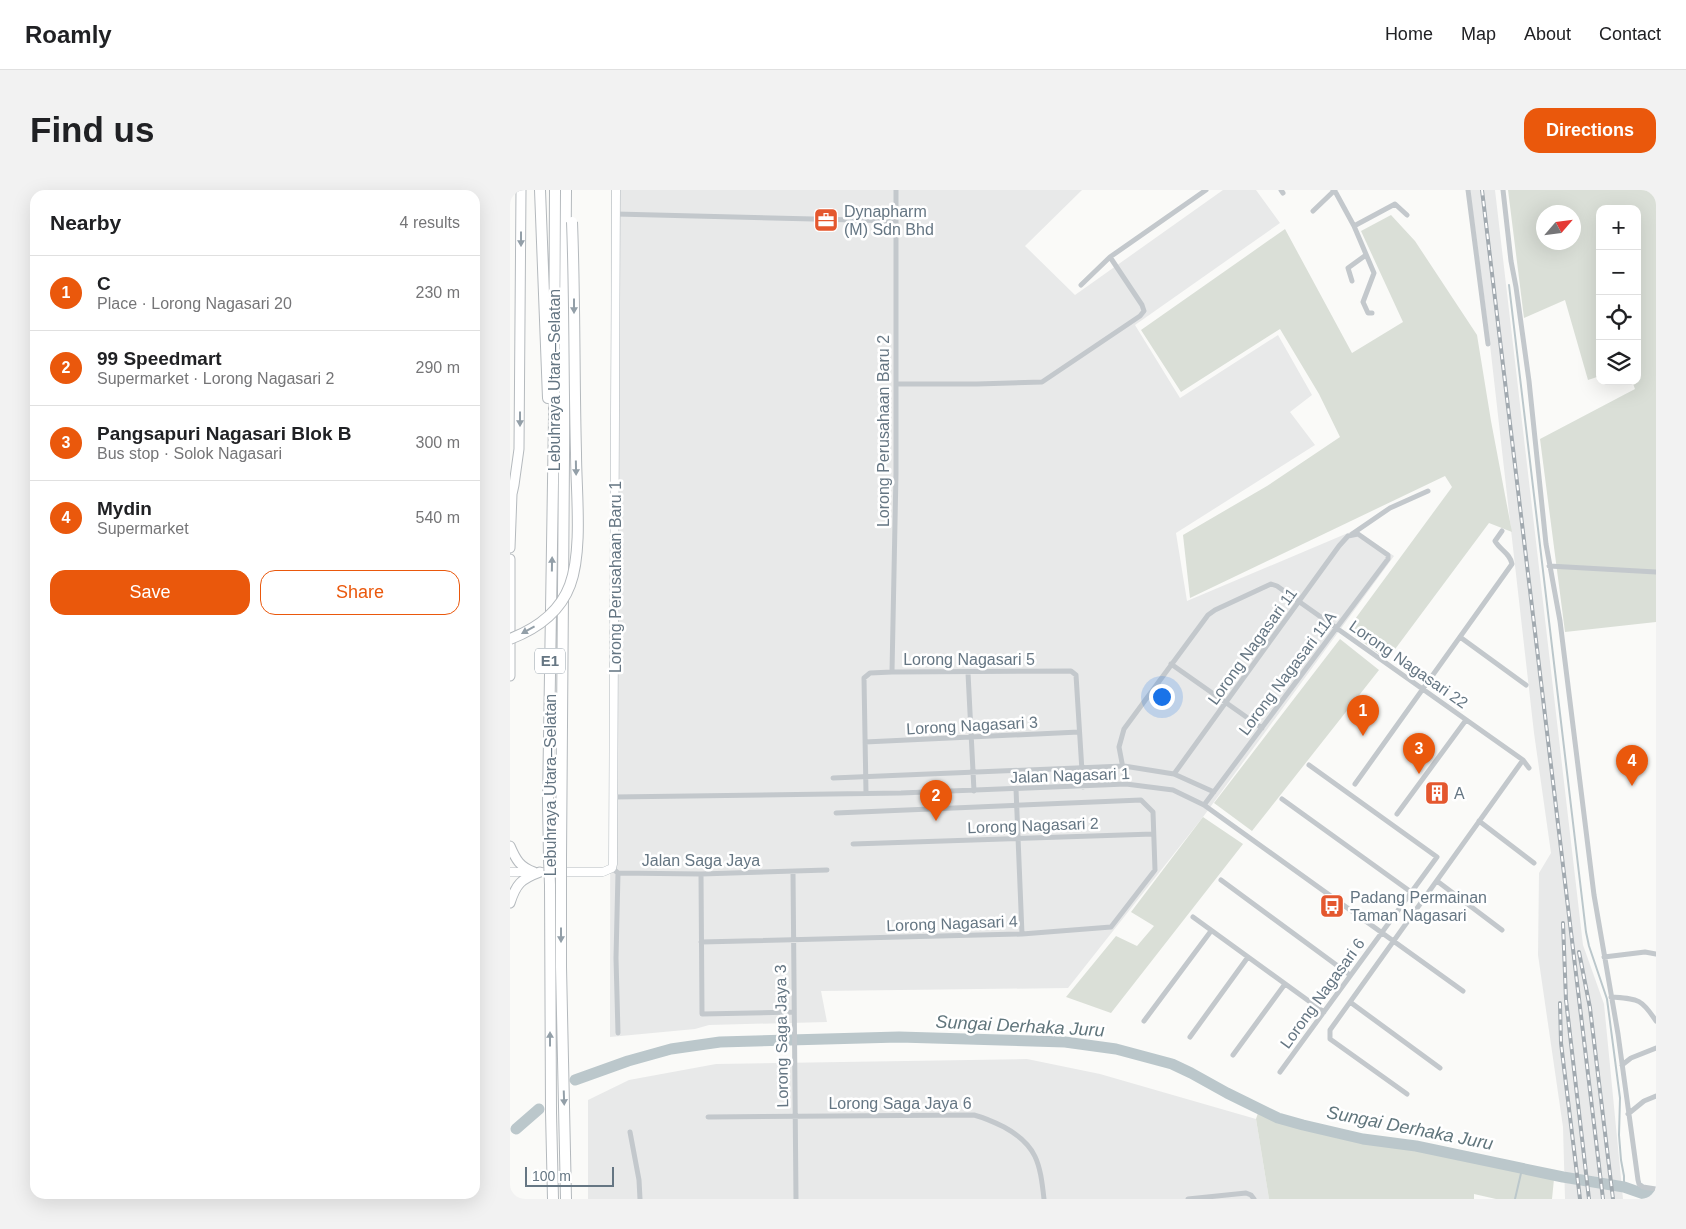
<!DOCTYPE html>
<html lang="en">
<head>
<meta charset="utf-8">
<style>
  body { margin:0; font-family:Helvetica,sans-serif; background:#f2f2f2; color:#202124 }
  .controls { position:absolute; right:15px; top:15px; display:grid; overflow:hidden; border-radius:10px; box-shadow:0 5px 20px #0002 }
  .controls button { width:45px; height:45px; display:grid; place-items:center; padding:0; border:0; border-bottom:1px solid #e0e0e0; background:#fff; color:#202124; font:25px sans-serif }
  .compass { position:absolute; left:1026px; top:15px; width:45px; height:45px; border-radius:50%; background:#fff; box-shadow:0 5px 20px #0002; rotate:62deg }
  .scale { position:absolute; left:15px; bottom:12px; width:89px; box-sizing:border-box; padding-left:5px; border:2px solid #657683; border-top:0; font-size:14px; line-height:18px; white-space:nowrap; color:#657683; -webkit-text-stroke:4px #fff; paint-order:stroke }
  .you { position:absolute; left:651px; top:506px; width:18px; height:18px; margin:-12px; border:4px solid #fff; border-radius:50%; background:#1a73e8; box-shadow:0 0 0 8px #1a73e833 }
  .badge { display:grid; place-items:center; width:32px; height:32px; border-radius:50%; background:#ea580c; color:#fff; font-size:16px; font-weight:700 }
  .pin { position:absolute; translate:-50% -41px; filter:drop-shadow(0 1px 2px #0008) }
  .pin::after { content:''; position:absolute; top:26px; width:18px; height:15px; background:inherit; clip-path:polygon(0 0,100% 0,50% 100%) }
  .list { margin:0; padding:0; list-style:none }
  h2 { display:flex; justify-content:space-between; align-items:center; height:65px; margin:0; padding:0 20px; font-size:21px }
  h2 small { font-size:16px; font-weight:400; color:#757577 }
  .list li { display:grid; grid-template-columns:32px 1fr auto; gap:15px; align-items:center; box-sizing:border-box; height:75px; padding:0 20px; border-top:1px solid #e0e0e0 }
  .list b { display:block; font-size:19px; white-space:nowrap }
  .list p { margin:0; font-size:16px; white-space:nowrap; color:#757577 }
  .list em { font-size:16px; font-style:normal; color:#757577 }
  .actions { display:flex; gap:10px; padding:15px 20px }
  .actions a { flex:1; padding:11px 0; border:1px solid #ea580c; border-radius:15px; text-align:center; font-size:18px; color:#ea580c }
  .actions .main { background:#ea580c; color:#fff }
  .icon { flex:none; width:28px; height:28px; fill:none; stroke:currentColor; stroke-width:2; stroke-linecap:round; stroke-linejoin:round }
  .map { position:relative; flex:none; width:1146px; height:1009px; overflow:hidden; border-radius:15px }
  header { display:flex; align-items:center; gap:30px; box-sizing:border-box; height:70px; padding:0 25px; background:#fff; border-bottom:1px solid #e0e0e0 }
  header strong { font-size:24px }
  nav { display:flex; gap:28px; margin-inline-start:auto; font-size:18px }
  .intro { display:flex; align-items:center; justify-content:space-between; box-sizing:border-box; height:120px; padding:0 30px }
  h1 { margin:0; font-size:35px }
  .button { padding:12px 22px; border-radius:15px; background:#ea580c; color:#fff; font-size:18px; font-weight:700 }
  main { display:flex; gap:30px; padding:0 30px }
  aside { flex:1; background:#fff; border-radius:15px; box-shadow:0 5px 20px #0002 }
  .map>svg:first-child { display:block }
  .built { fill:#e8e9e9 }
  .green { fill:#dadfd7; fill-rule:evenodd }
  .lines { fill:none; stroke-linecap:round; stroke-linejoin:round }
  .stream { stroke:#bbc7cb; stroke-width:2 }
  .river { stroke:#bbc7cb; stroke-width:11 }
  .secondary-casing { stroke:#b3babf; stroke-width:9 }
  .primary-casing { stroke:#b5babe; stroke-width:11 }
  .highway-casing { stroke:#b4b9bd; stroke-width:12 }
  .street { stroke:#c3c8cc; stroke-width:5 }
  .secondary { stroke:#fff; stroke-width:8 }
  .primary { stroke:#fff; stroke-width:9 }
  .highway { stroke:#fff; stroke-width:10 }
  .rail-casing { stroke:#a2aab0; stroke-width:4 }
  .rail { stroke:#fff; stroke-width:2; stroke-dasharray:5.5; stroke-linecap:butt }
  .highway-bridge-casing { stroke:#b4b9bd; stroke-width:12; stroke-linecap:butt }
  .highway-bridge { stroke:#fff; stroke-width:10 }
  .oneway { fill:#939fa8 }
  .labels { text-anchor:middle; stroke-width:5; stroke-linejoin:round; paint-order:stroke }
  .shield { fill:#fff; stroke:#939fa8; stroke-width:1 }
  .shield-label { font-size:15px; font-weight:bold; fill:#657683 }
  .poi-label { font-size:16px; fill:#657683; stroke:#fff; text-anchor:start }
  .street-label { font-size:16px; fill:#657683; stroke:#fff }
  .water-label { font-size:18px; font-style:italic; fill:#60757c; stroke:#fff }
</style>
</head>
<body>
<header>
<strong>Roamly</strong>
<nav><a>Home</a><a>Map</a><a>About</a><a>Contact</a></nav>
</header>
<div class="intro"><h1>Find us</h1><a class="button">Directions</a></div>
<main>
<aside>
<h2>Nearby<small>4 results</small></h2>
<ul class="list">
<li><span class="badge">1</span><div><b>C</b><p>Place · Lorong Nagasari 20</p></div><em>230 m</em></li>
<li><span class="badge">2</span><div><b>99 Speedmart</b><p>Supermarket · Lorong Nagasari 2</p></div><em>290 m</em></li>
<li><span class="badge">3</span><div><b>Pangsapuri Nagasari Blok B</b><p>Bus stop · Solok Nagasari</p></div><em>300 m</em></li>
<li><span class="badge">4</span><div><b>Mydin</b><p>Supermarket</p></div><em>540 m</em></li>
</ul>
<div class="actions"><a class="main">Save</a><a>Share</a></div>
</aside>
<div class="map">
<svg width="1146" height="1009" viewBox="0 0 1146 1009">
  <rect width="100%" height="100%" fill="#fafaf8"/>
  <path class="built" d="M101 0H572L515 56 565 105 713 0H746L770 33 625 135 670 208 768 145 802 205 780 222 805 255 666 343 677 411 845 340 884 366 693 627 558 798 311 801 317 832 199 835 185 839 100 847Z
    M960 0H985L1073 755 1094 814 1113 1009H1055L1053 937 1028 765 1029 683 1041 663 1024 543 978 137Z
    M517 869 590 884 746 929 759 1009H78V910L119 890 206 874Z"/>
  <path class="green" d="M998 0H1146V432L1055 442 1030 249 1125 199 1122 191H1127V19H1090V186L1078 190 1055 110 1014 128ZM1034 22H1064V52H1034Z
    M881 25 905 51 967 145 981 231 1002 342 979 333 877 470 837 440 942 297 935 286 680 408 673 345 757 296 830 247 809 204 770 139 671 202 631 140 775 39 842 163 893 132 851 41Z
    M830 449 869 480 742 641 704 613Z
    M693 627 733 654 601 823 556 807 606 746 627 756 644 736 621 722Z
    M748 923C798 944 854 947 907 958 953 967 998 979 1044 989L1042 1009H986L964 1004V1009H759L746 929Z"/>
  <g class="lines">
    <path class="stream" d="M999 95 1076 742 1079 756 1097 809 1110 908 1109 945 1111 970 1114 986V997
      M1005 1009 1012 979"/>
    <path class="river" d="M65 890 118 871 161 859 210 852 389 847 555 852 606 859 662 874 681 883 717 903 768 928 793 935 853 949 906 956 1053 987 1114 997 1134 1004 1146 1005
      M6 939 29 919"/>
    <defs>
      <path id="secondary" d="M0 682H23
        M34 682H93L102 678 103 674 106 0"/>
      <path id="primary" d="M2 304 4 295 9 259 11 0
        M0 358 2 304 0 299
        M0 369V486
        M0 656C6 670 10 677 24 682
        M0 713C6 694 11 689 30 682"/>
      <path id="highway" d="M30 0 38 208
        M39 668 38 612 44 228 45 0
        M51 669 56 0
        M40 695 41 922 43 1009
        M51 697V777L56 1009"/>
    </defs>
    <use href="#secondary" class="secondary-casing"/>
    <use href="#primary" class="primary-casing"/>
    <use href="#highway" class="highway-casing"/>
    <path class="street" d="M771 0 773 3
      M823 0 826 3 844 36 864 83 853 112 858 123H862
      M958 0 978 154
      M993 0 1001 71 1006 97 1019 191 1036 354 1050 431 1084 705 1108 844 1128 990 1129 994 1133 997 1146 999
      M803 21 825 0
      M106 24 386 31
      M844 36 885 14 897 25
      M842 91 838 78 856 65
      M571 95 600 67 696 0
      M386 194H467L532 192 630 126 634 121 632 115 600 67
      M842 344 880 318 918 301
      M1039 376 1146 382
      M950 447 1016 495
      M661 474 752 538
      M382 482 386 283V0
      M458 483 464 601
      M355 552 569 542
      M664 584 829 356 838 346 848 344 878 365V369L694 615
      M323 588 614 576 664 584 704 602
      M616 594 609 557 614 539 698 425 705 420 761 394 767 396 1013 570 1019 578
      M845 594 1002 374C1000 363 990 360 985 351L992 341
      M506 599 512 744
      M356 603 354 488 360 483 382 482 561 481 566 485 573 597
      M104 607 391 603 616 594 663 600 694 615 953 801
      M772 609 901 702
      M887 624 956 530
      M969 631 1024 673
      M343 654 643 644
      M102 678 108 683 191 684 317 680
      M283 682 286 1009
      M108 683 106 768 108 843
      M191 684 192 824 284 822
      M711 690 840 785
      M927 691 992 740
      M683 727 814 822
      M191 752 512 744 601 737 645 680 643 622 631 610 326 623
      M1094 767 1135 762 1146 764
      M1101 807C1128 809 1131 808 1146 831
      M840 812 930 878
      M634 831 701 741
      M680 847 738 767
      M723 865 775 794
      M1112 875 1121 868 1146 858
      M770 882 927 667 799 575
      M897 904 820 849V840L1013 570
      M1118 924 1134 911 1146 906
      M198 927 464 925C475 928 484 932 494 937 527 955 530 973 534 1009
      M120 942 129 990 130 1009
      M678 1009 736 1003 741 1005 744 1009"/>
    <use href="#secondary" class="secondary"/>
    <use href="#primary" class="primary"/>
    <use href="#highway" class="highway"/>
    <defs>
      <path id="rail" d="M972 0 1093 1009
        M1053 733 1056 810 1079 1009
        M1069 762 1080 818 1103 1009
        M1050 813 1051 853 1070 1009"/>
    </defs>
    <use href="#rail" class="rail-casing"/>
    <use href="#rail" class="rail"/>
    <defs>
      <path id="highway-bridge" d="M0 449C26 439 50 422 60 395 73 360 66 301 66 263 64 186 65 109 62 32
        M39 668 40 695
        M51 697V669"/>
    </defs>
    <use href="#highway-bridge" class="highway-bridge-casing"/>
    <use href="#highway-bridge" class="highway-bridge"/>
  </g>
  <defs><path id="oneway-solid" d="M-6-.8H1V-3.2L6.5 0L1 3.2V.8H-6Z" transform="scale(1.25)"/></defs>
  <g class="oneway">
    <use href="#oneway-solid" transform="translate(11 49) rotate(90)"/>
    <use href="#oneway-solid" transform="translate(64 116) rotate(90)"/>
    <use href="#oneway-solid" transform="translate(10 229) rotate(90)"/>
    <use href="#oneway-solid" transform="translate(66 278) rotate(89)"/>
    <use href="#oneway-solid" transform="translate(42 374) rotate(-89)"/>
    <use href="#oneway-solid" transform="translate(18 440) rotate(151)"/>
    <use href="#oneway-solid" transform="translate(51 745) rotate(90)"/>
    <use href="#oneway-solid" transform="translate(40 849) rotate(-90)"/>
    <use href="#oneway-solid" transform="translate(54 908) rotate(88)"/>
  </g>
  <defs>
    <symbol id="office-square" viewBox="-11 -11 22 22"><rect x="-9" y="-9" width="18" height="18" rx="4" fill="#e4572e" stroke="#fff"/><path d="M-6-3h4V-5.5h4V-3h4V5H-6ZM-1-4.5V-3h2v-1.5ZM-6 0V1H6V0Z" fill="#fff"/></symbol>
    <symbol id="building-square" viewBox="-11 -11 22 22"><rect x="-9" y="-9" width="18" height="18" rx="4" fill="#e4572e" stroke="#fff"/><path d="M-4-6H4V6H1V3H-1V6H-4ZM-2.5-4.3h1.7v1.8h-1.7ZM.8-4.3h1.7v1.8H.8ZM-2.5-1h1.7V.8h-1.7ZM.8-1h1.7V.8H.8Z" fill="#fff"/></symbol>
    <symbol id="bus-square" viewBox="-11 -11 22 22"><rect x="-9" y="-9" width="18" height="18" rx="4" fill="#e4572e" stroke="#fff"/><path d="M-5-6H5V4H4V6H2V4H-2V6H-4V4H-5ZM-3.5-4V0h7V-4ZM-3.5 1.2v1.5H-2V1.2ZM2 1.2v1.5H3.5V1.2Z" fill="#fff"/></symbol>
  </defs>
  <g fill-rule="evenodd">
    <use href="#office-square" x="302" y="16" width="28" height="28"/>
    <use href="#building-square" x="913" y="589" width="28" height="28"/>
    <use href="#bus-square" x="808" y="702" width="28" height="28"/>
  </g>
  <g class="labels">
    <rect class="shield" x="25" y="458.5" width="30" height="25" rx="4"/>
    <g class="shield-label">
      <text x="40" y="476">E1</text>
    </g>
    <g class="poi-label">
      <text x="334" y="27">Dynapharm<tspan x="334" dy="18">(M) Sdn Bhd</tspan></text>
      <text x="944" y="609">A</text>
      <text x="840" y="713">Padang Permainan<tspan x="840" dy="18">Taman Nagasari</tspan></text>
    </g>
    <g class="street-label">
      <text transform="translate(44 190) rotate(-90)" y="6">Lebuhraya Utara–Selatan</text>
      <text transform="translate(373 241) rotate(-90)" y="6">Lorong Perusahaan Baru 2</text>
      <text transform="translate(105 387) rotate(-90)" y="6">Lorong Perusahaan Baru 1</text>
      <text transform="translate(742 456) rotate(-54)" y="6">Lorong Nagasari 11</text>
      <text x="459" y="475">Lorong Nagasari 5</text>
      <text transform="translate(899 474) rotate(35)" y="6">Lorong Nagasari 22</text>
      <text transform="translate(777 483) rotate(-53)" y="6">Lorong Nagasari 11A</text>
      <text transform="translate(462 535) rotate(-3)" y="6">Lorong Nagasari 3</text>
      <text transform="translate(560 585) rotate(-2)" y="6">Jalan Nagasari 1</text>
      <text transform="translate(40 595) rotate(-90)" y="6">Lebuhraya Utara–Selatan</text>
      <text transform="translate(523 635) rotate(-2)" y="6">Lorong Nagasari 2</text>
      <text x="191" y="676">Jalan Saga Jaya</text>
      <text transform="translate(442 733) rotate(-2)" y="6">Lorong Nagasari 4</text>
      <text transform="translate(812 803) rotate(-54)" y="6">Lorong Nagasari 6</text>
      <text transform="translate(271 846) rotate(-91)" y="6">Lorong Saga Jaya 3</text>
      <text x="390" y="919">Lorong Saga Jaya 6</text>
    </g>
    <g class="water-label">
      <text transform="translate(510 836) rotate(3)" y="6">Sungai Derhaka Juru</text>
      <text transform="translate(900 938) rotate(11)" y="6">Sungai Derhaka Juru</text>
    </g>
  </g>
</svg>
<div class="controls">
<button>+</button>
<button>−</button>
<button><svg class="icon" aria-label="locate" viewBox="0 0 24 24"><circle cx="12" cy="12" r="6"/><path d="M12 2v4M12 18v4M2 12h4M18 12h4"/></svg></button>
<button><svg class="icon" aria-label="layers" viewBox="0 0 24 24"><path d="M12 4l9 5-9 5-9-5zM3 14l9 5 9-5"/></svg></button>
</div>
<svg class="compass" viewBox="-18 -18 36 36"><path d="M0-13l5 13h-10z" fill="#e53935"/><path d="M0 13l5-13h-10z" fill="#757577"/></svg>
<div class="scale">100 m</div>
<div class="you"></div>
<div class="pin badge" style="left:853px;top:546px">1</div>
<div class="pin badge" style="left:426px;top:631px">2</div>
<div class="pin badge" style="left:909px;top:584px">3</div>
<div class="pin badge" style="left:1122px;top:596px">4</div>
</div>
</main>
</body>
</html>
